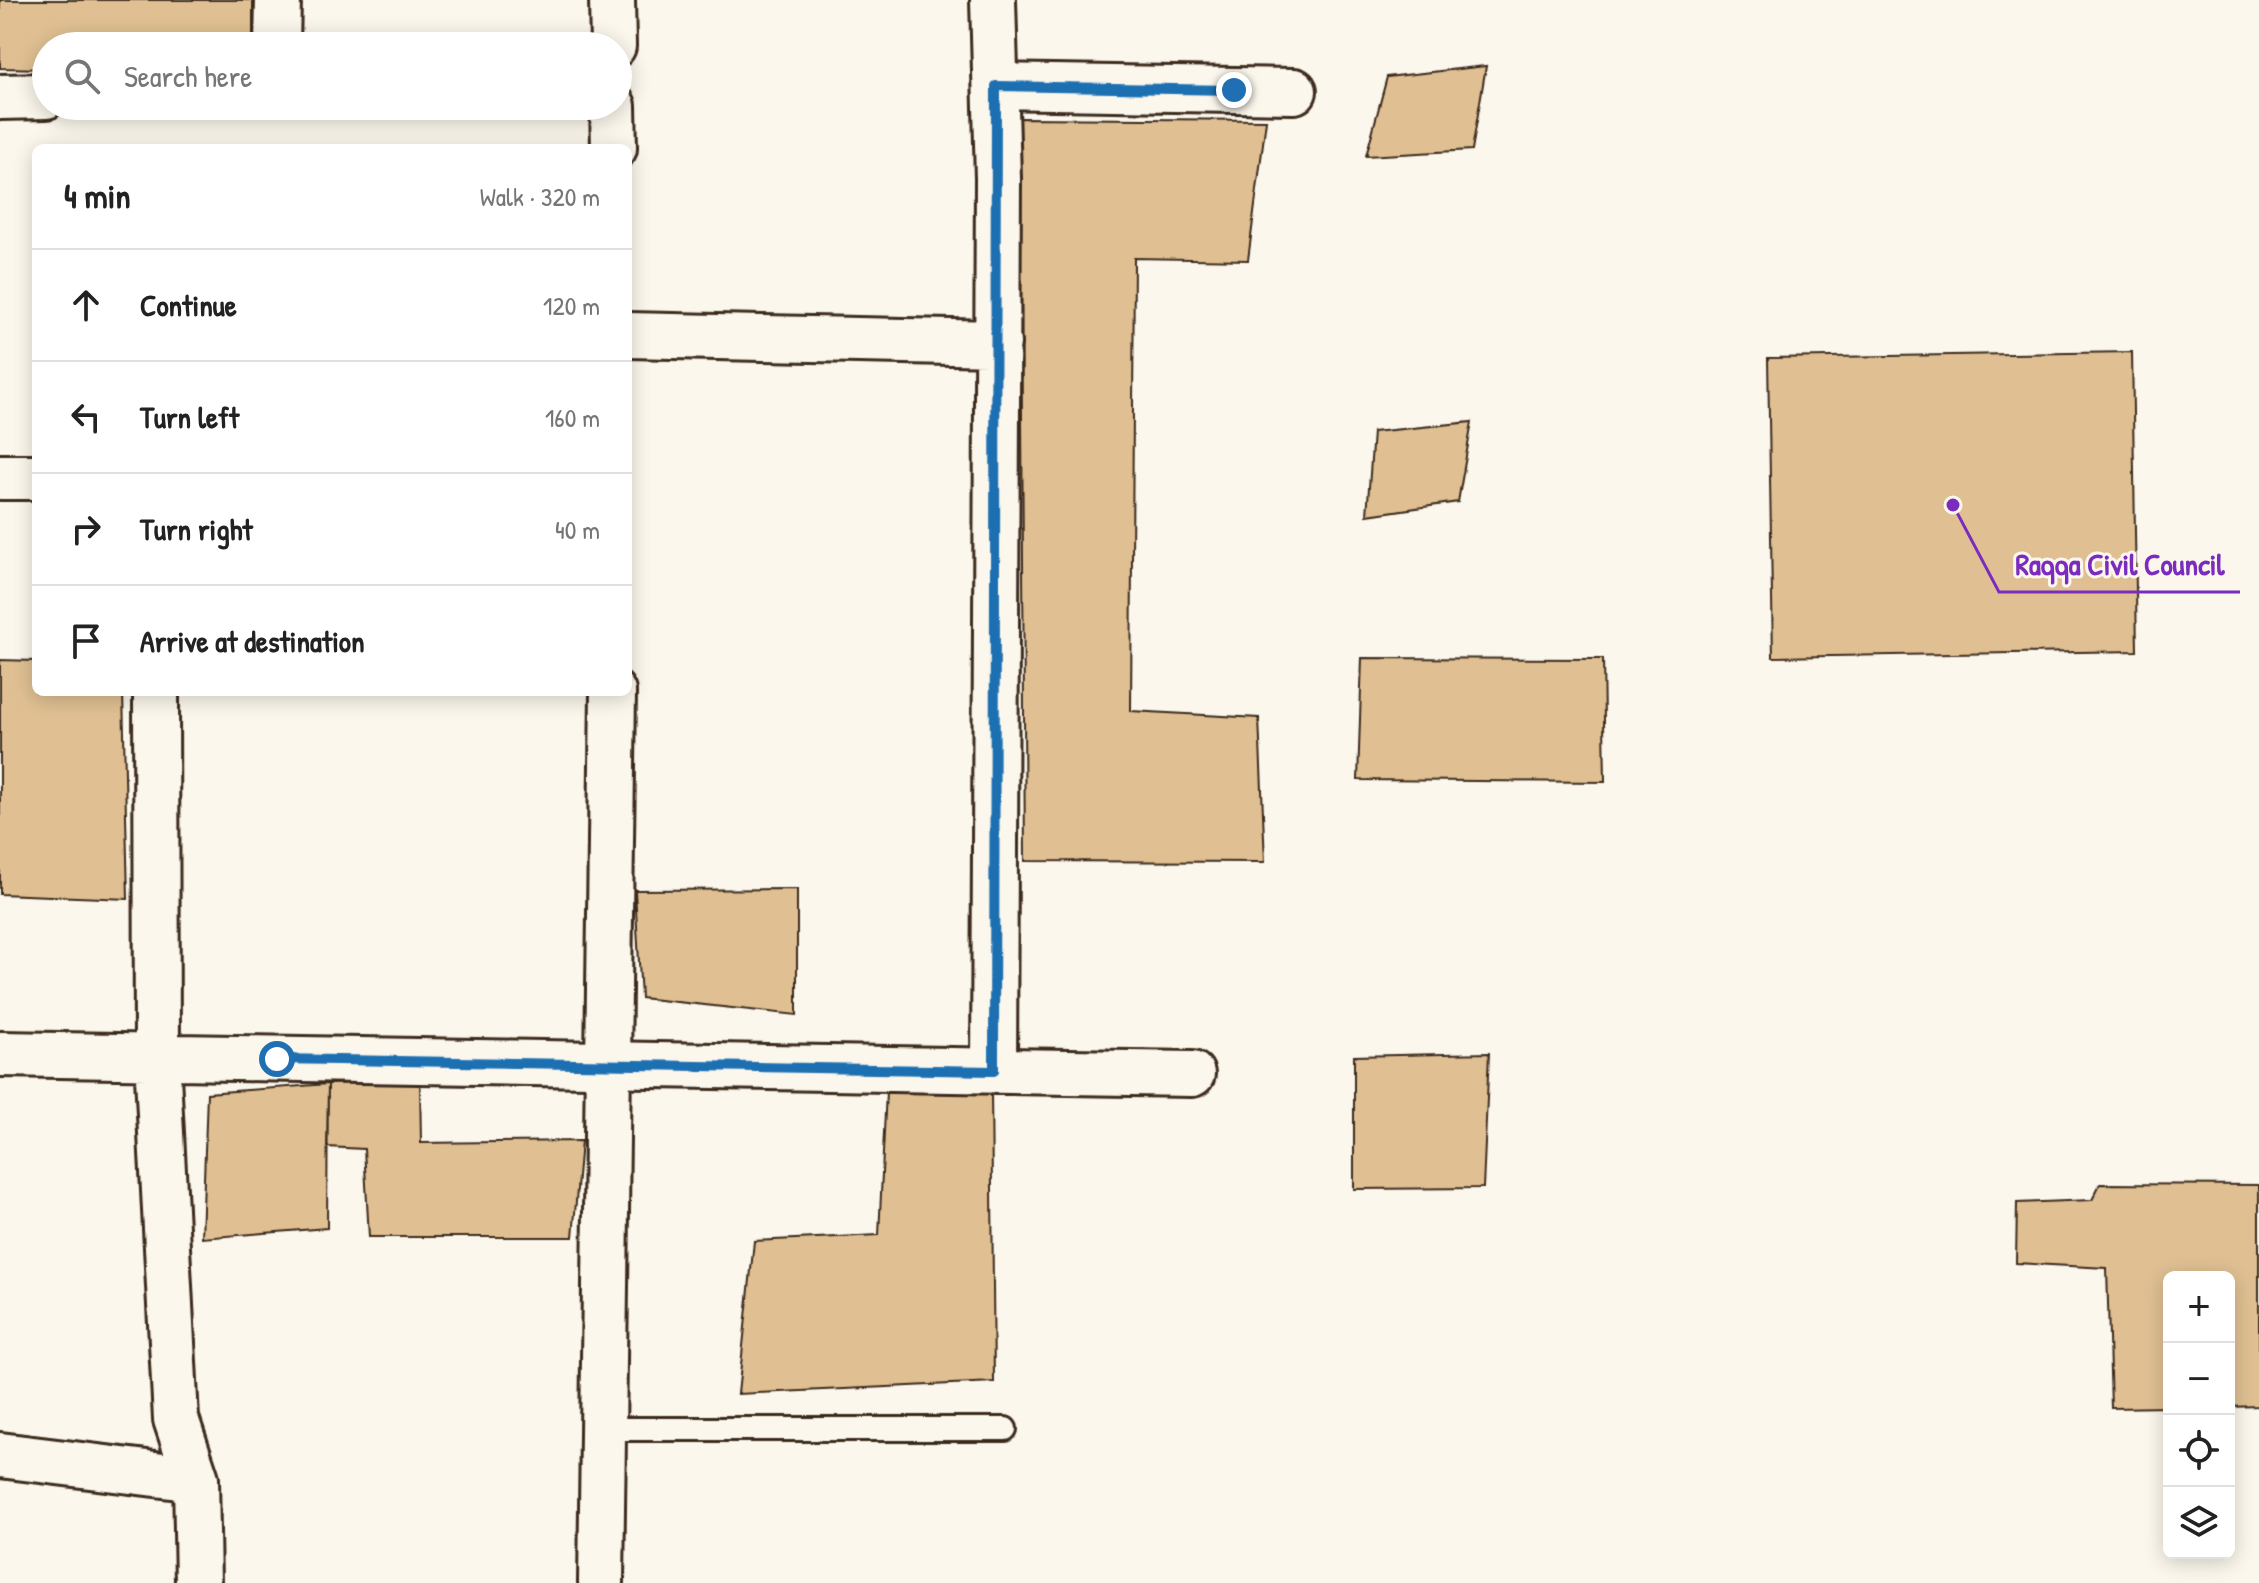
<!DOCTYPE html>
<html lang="en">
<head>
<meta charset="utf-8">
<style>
  body { margin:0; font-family:"Patrick Hand",sans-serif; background:#f6f6f6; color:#222 }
  .controls { position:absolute; right:24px; bottom:24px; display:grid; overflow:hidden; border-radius:12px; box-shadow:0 4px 20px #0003 }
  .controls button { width:72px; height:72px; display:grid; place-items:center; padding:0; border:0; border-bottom:2px solid #e0e0e0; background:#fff; color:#222; font:40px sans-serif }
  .stop { position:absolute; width:24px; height:24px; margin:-18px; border:6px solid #1f6fb2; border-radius:50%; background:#fff }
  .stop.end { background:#1f6fb2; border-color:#fff; box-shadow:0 2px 8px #0008 }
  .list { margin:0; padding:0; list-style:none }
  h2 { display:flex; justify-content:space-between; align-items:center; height:104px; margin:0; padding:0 32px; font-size:34px }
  h2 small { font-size:26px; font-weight:400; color:#767676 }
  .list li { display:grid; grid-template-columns:52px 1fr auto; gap:24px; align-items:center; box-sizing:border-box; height:112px; padding:0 32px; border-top:2px solid #e0e0e0 }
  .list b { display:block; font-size:30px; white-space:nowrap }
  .list em { font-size:26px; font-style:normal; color:#767676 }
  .icon { flex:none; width:44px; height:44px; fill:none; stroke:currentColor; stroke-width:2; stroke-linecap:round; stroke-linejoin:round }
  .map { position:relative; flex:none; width:2259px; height:1583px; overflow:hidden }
  .search { position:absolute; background:#fff; box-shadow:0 4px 20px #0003; left:32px; top:32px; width:600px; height:88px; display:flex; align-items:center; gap:20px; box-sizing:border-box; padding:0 28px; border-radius:44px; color:#767676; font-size:30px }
  .panel { position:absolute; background:#fff; box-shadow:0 4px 20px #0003; left:32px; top:144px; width:600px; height:552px; border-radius:12px }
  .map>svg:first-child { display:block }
  .building { fill:#e0c093; stroke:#3b2a1e; stroke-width:2 }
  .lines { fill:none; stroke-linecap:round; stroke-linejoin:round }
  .service-casing { stroke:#3b2a1e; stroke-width:28 }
  .minor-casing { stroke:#3b2a1e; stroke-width:50 }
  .tertiary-casing { stroke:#3b2a1e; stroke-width:50 }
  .service { stroke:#fbf7ec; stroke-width:22 }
  .minor { stroke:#fbf7ec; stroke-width:44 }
  .tertiary { stroke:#fbf7ec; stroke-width:44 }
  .route { stroke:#1f6fb2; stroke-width:10 }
  .leader { fill:none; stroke:#7b2cbf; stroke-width:3 }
  .callout-dot { fill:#7b2cbf; stroke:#fbf7ec; stroke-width:3 }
  .callout-label { font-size:30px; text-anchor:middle; font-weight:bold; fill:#7b2cbf; stroke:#fbf7ec; stroke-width:6; stroke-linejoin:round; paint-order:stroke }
</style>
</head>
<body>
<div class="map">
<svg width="2259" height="1583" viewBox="0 0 2259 1583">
  <rect width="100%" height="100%" fill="#fbf7ec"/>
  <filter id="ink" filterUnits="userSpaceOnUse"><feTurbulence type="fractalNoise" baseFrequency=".0125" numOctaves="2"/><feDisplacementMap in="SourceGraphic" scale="16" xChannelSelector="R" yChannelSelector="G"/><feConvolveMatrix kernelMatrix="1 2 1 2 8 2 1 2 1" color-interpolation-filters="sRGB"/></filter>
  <g filter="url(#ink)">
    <path class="building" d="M0 0H253V46H46V69L0 68Z
      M1486 66 1472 150 1366 156 1387 77Z
      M1020 118 1266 120 1248 260 1134 258 1131 711 1259 718 1265 862 1025 861Z
      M2132 352 2137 651 1773 657 1768 358Z
      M1472 422 1458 502 1367 515 1373 432Z
      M1362 658 1603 659 1605 782 1358 780Z
      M0 660 36 661V692H123L128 899 0 894Z
      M797 889V1015L641 998 635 890Z
      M1489 1053 1483 1188 1354 1189V1056Z
      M420 1081 421 1143 581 1141 573 1237H369L364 1149 327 1147 328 1084Z
      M328 1084 327 1228 202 1238 207 1093Z
      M991 1090 994 1382 738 1394 754 1241 879 1235 886 1091Z
      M2100 1184 2259 1185V1406L2229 1407V1277H2169V1407L2111 1408 2107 1268 2016 1263 2017 1203 2092 1200Z"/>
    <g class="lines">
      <defs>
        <path id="service" d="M603 1429H1005"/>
        <path id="minor" d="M993 0 998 179 994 1071
          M277 46 278 0
          M996 86 1294 91
          M0 97 46 96
          M628 335 998 343
          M0 477H36
          M156 692 157 1057 176 1419 196 1479
          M0 1054 1192 1074
          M0 1455 196 1479 198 1583"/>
        <path id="tertiary" d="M612 0 613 46
          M613 106 614 148
          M601 1583 613 692"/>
      </defs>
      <use href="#service" class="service-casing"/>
      <use href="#minor" class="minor-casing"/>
      <use href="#tertiary" class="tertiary-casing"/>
      <use href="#service" class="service"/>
      <use href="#minor" class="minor"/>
      <use href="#tertiary" class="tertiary"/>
    </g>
  </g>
  <g class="lines" filter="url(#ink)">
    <path class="route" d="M277 1059 994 1071 996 86 1234 90"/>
  </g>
  <path class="leader" d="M1953 505L1999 592H2240"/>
  <circle class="callout-dot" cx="1953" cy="505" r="8"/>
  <g class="callout-label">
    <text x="2120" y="575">Raqqa Civil Council</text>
  </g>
</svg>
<div class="controls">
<button>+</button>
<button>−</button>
<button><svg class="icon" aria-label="locate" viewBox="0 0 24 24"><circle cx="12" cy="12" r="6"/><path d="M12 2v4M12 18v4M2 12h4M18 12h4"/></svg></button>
<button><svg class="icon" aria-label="layers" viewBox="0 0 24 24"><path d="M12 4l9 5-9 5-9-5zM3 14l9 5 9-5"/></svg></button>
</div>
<div class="stop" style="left:277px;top:1059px"></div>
<div class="stop end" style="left:1234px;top:90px"></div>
<div class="search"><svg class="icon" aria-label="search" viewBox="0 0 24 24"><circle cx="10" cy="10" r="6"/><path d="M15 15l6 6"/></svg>Search here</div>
<section class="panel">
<h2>4 min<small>Walk · 320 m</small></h2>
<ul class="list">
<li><svg class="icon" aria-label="ahead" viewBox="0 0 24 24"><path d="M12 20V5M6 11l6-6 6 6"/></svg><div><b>Continue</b></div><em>120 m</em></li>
<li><svg class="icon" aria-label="left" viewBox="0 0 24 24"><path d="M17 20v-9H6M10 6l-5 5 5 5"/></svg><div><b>Turn left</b></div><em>160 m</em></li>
<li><svg class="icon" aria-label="right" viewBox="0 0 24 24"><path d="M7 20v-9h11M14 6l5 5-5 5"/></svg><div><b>Turn right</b></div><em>40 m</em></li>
<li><svg class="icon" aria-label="arrive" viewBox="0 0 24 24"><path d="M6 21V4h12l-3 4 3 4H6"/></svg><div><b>Arrive at destination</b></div></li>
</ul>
</section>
</div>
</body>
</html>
